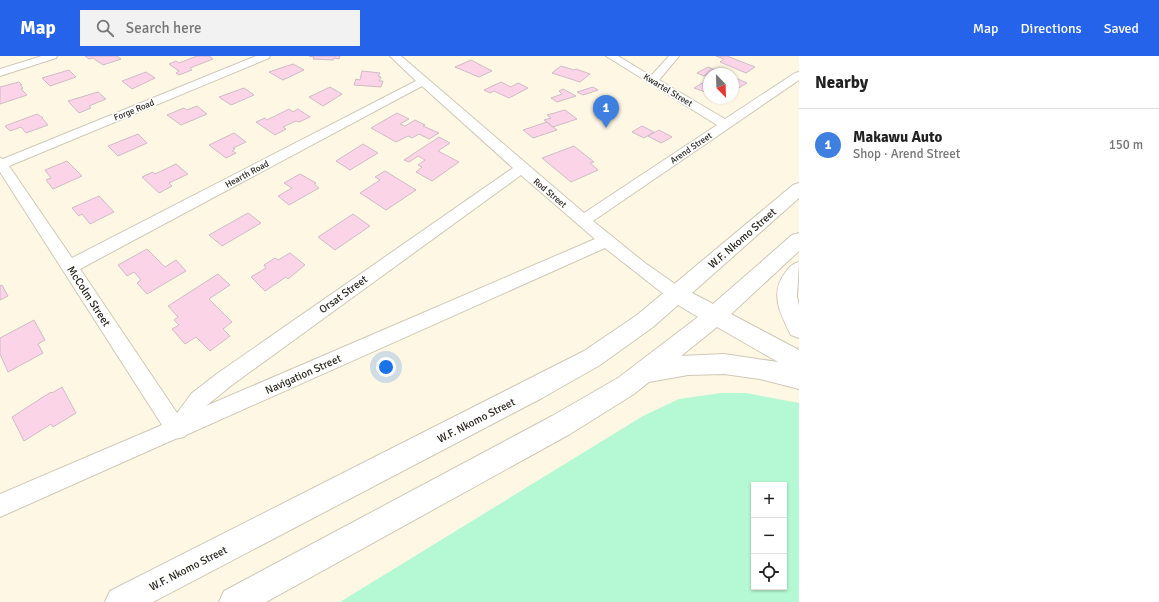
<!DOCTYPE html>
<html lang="en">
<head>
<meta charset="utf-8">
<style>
  body { margin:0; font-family:Signika,sans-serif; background:#f2f2f2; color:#222 }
  .controls { position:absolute; right:12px; bottom:12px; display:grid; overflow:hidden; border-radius:0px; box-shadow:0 1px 3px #0004 }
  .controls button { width:36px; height:36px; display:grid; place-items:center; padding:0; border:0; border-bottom:1px solid #e0e0e0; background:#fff; color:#222; font:20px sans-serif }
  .compass { position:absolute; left:703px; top:12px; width:36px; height:36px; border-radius:50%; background:#fff; box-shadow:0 1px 3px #0004; rotate:157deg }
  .you { position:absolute; left:386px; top:311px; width:14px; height:14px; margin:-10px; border:3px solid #fff; border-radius:50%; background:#1a73e8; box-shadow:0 0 0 6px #1a73e833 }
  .badge { display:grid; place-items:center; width:26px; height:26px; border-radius:50%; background:#2563eb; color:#fff; font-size:13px; font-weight:700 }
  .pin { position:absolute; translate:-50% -33px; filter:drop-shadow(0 1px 2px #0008) }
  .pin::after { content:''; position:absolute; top:21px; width:14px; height:12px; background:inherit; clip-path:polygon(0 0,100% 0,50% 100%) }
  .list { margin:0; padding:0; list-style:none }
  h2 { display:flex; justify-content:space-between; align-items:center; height:52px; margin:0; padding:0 16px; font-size:17px }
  h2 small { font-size:13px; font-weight:400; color:#767676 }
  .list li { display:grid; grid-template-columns:26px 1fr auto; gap:12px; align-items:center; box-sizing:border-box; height:72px; padding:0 16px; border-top:1px solid #e0e0e0 }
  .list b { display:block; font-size:15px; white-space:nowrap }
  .list p { margin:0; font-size:13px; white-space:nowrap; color:#767676 }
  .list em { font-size:13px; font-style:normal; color:#767676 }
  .icon { flex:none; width:22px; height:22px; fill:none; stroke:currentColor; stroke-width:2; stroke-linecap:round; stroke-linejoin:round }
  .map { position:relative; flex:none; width:799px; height:546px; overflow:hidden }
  header { display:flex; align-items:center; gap:24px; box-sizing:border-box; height:56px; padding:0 20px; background:#2563eb; color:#fff }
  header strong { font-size:19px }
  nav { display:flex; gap:22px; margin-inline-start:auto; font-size:14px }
  .search { width:280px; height:36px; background:#f2f2f2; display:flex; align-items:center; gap:10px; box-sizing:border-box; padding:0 14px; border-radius:0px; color:#767676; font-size:15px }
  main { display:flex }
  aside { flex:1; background:#fff }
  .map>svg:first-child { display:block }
  .green { fill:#b5f8d4; fill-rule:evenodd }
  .building { fill:#fbd4e8; stroke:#d0bcc6 }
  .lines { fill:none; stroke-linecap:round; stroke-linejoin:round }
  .street-casing { stroke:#cfc8b6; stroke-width:2 }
  .secondary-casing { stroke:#cfc8b6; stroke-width:2 }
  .street { fill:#fff; fill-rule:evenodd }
  .secondary { fill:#fff; fill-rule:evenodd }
  .labels { text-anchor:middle; stroke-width:3.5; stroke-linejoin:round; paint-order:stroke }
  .far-street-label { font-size:9px; fill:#2b2822; stroke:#fff }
  .street-label { font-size:11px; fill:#2b2822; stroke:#fff }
</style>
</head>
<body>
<header>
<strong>Map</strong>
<div class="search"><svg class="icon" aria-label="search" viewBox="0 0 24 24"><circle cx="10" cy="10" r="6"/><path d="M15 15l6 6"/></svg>Search here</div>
<nav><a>Map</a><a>Directions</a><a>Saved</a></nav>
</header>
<main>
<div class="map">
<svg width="799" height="546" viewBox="0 0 799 546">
  <rect width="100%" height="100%" fill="#fef7e4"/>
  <path class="green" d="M721 337H746L799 347V546H340L643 360 679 343ZM754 429H784V531H754Z"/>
  <path class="building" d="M85 0H117L121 3 103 9 93 2 89 3Z
    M197 0H209L213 3 190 12 192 14 179 19 176 17 179 15 169 8 176 5 179 7Z
    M309 0H340L339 3 334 2 333 4 313 3 314 1Z
    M716 0H727L755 11 746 17 720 6 724 3Z
    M471 4 492 15 479 21 455 11Z
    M293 8 304 14 283 24 269 16Z
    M561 10 574 14 576 13 590 18 580 26 552 17Z
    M708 11 715 14 704 20 697 17Z
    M69 14 76 21 56 28 50 30 42 22Z
    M362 15 380 17 378 20 381 21 379 25H383L381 31 354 29 356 23 360 24Z
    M146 16 155 22 132 33 122 25Z
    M733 21 747 27 737 33 733 31Z
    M709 23 708 37 694 32Z
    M19 26 22 29H20L23 32 21 33 27 39 0 48V31Z
    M501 26 511 31 518 27 528 32 509 42 494 35 490 37 484 34Z
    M330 31 342 38 323 50 309 41Z
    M593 31 598 34 583 39 577 36Z
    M244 32 254 39 231 49 219 41Z
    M563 33 576 40 557 46 551 42 562 38 559 35Z
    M98 36 106 43 89 50 91 52 79 57 68 45Z
    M197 50 207 58 181 69 167 59 184 52 187 54Z
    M289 53 293 56 298 53 310 61 299 66 296 65 283 71 286 73 275 79 256 66 265 62 267 64Z
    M565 54 577 63 553 71 544 64 551 62 547 59Z
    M397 57 409 63 400 68 405 70 415 64 425 69 423 70 439 77 429 83 419 78 412 82 408 80 396 86 371 72Z
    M37 58 43 62H42L48 69 26 77 21 71 10 75 5 70Z
    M547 66 557 74 533 82 523 74Z
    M642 70 654 76 644 82 632 76Z
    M659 74 672 81 661 87 648 80Z
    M234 77 246 86 233 92 235 93 232 95 236 97 226 102 209 89Z
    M138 78 147 87 118 100 108 90Z
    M439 81 450 87 438 95 459 106 432 125 416 116 422 111 418 109 425 104 418 100 409 106 404 104Z
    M363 88 378 97 350 114 336 105Z
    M574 90 594 106 590 107 598 114 571 126 542 102Z
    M67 105 82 120 53 133 46 124 51 122 45 114Z
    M176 108 188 118 169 127 172 130 159 137 142 121 153 116 155 118Z
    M385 115 416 134 386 154 360 137 380 124 375 121Z
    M300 118 316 127 314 128 319 132 289 149 278 140 292 132 284 127Z
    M99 140 114 156 90 168 82 158 79 160 72 152Z
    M248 157 261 167 222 190 209 179Z
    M353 158 370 170 335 194 318 181Z
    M147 193 165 211 176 204 186 215 147 238 137 227 141 224 134 216 127 220 118 209Z
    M290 197 305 209 288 223 286 221 265 235 251 221 266 212 264 209 275 202 278 204Z
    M218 218 230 229 209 243 232 266 223 273 230 280 210 295 196 281 185 288 172 273 179 269 174 264 178 261 168 250Z
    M2 229 8 240 0 244V230Z
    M34 264 45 284 38 288 43 297 8 316 0 298V282Z
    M62 331 76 357 53 371 51 368 24 385 12 361 51 336 52 337Z"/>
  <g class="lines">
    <defs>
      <path id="street" d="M42 0H57L56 2 0 20V13Z
        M256 0H270L269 2 9 110 72 202 416 25 390 0H401L584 157 717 69 606 0H618L651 20 669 0H679L659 24 725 63 795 17 799 16V24L593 165 645 207 682 233 685 238 682 243 676 245 670 243 605 192 186 379 184 381 175 383 0 461V438L162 369 0 116V102L3 103ZM422 30 513 112 218 317 192 337 177 357 80 213ZM521 119 595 183 206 350 232 329Z"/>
      <path id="secondary" d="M799 127V142L692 237 713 248 792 179 799 177V195L731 258 799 294V333L760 323 724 318 688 319 649 326 634 338 570 378 266 546H219L224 535 552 360 618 322 698 261 678 249 653 271 600 309 542 342 153 546H105L110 535 584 295 637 259 793 129ZM717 271 778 306 724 298 681 300Z
        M799 206 797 240 799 250V282L791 279C781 259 769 238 785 217 789 211 792 208 799 206Z"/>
    </defs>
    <use href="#street" class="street-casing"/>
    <use href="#secondary" class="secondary-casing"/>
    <use href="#street" class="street"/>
    <use href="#secondary" class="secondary"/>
  </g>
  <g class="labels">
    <g class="far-street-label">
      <text transform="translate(668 34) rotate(31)" y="3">Kwartel Street</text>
      <text transform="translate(134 54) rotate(-22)" y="3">Forge Road</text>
      <text transform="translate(691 92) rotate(-34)" y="3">Arend Street</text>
      <text transform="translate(247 118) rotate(-28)" y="3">Hearth Road</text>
      <text transform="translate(550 137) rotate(40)" y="3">Rod Street</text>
    </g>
    <g class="street-label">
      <text transform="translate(742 182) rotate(-41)" y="4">W.F. Nkomo Street</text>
      <text transform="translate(343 238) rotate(-36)" y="4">Orsat Street</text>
      <text transform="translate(89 240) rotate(57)" y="4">McColm Street</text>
      <text transform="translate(303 318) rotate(-24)" y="4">Navigation Street</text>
      <text transform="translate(476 364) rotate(-27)" y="4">W.F. Nkomo Street</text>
      <text transform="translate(188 512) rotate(-27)" y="4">W.F. Nkomo Street</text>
    </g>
  </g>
</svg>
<div class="controls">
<button>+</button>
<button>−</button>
<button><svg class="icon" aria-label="locate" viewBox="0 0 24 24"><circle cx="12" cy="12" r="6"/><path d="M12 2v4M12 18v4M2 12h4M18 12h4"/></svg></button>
</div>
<svg class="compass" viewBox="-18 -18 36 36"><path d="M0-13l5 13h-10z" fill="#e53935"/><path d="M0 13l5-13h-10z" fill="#767676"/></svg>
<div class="you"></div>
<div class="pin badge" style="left:606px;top:72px;background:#3f7fe0">1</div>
</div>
<aside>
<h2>Nearby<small></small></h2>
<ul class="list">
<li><span class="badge" style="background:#3f7fe0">1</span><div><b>Makawu Auto</b><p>Shop · Arend Street</p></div><em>150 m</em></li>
</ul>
</aside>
</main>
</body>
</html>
